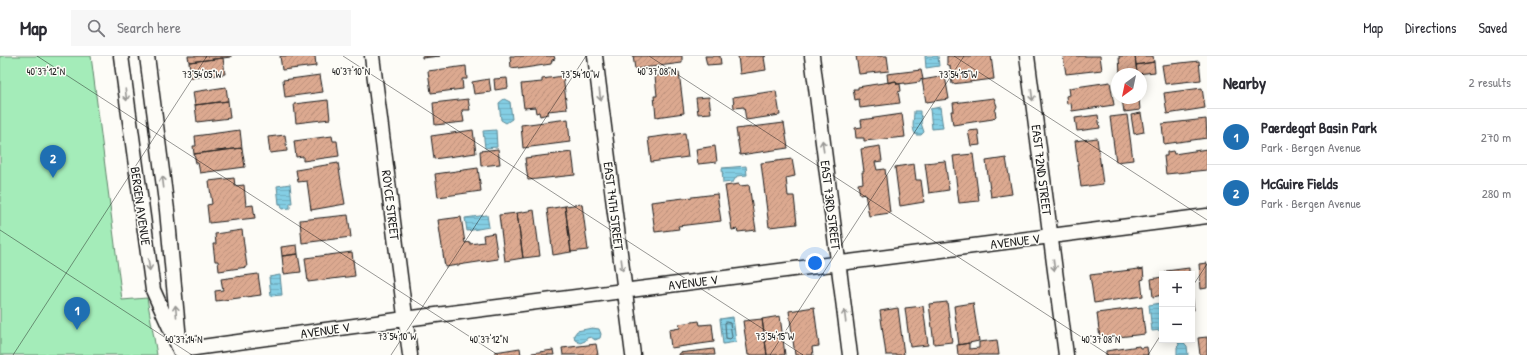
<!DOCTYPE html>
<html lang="en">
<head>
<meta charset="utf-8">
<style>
  body { margin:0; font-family:"Patrick Hand",sans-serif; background:#f7f7f7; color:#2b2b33 }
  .controls { position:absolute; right:12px; bottom:12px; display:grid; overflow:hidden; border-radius:0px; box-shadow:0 2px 10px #0003 }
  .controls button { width:36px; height:36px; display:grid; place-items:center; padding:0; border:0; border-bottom:1px solid #e1e1e2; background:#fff; color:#2b2b33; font:20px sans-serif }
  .compass { position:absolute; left:1111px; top:12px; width:36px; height:36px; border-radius:50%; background:#fff; box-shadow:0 2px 10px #0003; rotate:213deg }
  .you { position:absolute; left:815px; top:207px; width:14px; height:14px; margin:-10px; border:3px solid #fff; border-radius:50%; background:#1a73e8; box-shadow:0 0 0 6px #1a73e833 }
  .badge { display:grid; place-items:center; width:26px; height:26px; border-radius:50%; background:#1f6fb2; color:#fff; font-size:13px; font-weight:700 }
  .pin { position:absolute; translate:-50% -33px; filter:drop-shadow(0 1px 2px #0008) }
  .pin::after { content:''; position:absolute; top:21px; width:14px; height:12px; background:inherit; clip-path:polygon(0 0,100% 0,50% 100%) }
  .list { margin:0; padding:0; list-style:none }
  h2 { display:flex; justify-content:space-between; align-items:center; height:52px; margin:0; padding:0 16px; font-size:17px }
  h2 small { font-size:13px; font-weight:400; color:#7c7c81 }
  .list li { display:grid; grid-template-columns:26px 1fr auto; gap:12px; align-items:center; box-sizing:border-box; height:56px; padding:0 16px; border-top:1px solid #e1e1e2 }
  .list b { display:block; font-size:15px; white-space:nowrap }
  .list p { margin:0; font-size:13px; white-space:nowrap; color:#7c7c81 }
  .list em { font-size:13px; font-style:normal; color:#7c7c81 }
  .icon { flex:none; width:22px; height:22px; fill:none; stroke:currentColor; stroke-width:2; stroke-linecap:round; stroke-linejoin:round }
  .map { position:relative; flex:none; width:1207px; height:299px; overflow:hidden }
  header { display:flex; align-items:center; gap:24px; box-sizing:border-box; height:56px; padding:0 20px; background:#fff; border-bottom:1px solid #e1e1e2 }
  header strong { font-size:19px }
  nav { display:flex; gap:22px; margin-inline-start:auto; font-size:14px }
  .search { width:280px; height:36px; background:#f7f7f7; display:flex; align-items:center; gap:10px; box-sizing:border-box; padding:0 14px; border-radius:0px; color:#7c7c81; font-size:15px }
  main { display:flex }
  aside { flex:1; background:#fff }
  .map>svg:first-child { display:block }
  .green { fill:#a4ecb9; stroke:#60846a }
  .water { fill:url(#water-rules); stroke:#5a8794 }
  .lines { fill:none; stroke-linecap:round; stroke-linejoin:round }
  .shore { stroke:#46636c; stroke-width:1 }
  .building { fill:url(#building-hatch); stroke:#1c1c1c }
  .minor-casing { stroke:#1c1c1c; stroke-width:17 }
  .minor { stroke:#fdfcf7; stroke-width:14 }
  .oneway { stroke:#989794 }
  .ticks { fill:none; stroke:#1c1c1c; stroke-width:1; stroke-opacity:0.45 }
  .labels { text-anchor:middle; stroke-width:3; stroke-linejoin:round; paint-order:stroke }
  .street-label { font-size:13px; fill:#1c1c1c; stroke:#fdfcf7 }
  .ticks-label { font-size:10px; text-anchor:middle; fill:#1c1c1c; stroke:#fdfcf7; stroke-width:3; stroke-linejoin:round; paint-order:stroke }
</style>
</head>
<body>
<header>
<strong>Map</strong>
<div class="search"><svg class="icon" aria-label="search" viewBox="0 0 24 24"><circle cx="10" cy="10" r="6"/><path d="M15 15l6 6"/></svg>Search here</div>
<nav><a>Map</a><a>Directions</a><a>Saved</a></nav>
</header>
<main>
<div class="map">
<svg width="1207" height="299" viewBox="0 0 1207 299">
  <defs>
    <pattern id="water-rules" width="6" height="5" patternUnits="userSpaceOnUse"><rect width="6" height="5" fill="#84cee4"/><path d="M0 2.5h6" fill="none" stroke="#71b0c3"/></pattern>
    <pattern id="building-hatch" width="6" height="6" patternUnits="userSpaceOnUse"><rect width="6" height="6" fill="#dca990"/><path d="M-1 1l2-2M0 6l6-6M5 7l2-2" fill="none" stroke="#bc917c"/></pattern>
  </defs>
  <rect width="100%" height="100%" fill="#fdfcf7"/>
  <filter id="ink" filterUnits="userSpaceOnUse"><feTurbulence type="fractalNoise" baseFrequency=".025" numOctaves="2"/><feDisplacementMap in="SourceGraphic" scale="8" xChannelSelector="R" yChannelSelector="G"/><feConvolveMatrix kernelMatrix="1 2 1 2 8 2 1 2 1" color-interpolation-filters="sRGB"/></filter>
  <g filter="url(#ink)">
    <path class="green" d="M0 0H91L122 244 147 242 157 299H0Z"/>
    <path class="water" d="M925 0H938L939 10 926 12Z
      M504 43 510 46 512 63 506 67 501 64 499 47Z
      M940 51 943 72 932 73 930 53Z
      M914 55H920V59L922 61 921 67 924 76 921 79H916C911 73 914 63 914 55Z
      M496 74 497 91 485 92 483 75Z
      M746 110 747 119 737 120 733 126 723 127 722 112Z
      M290 128 292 147H290V152L282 153 281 148H279L277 130Z
      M487 159 489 171 467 175 465 162Z
      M280 219 282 239 271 240 269 221Z
      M1161 247 1162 274 1152 275 1149 249Z
      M733 261 736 286 723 288 720 263Z
      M592 272 599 273 601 278 600 282 595 284 591 281 587 282 585 285 580 287 575 284 574 279 577 275Z
      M1178 286H1184L1185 288 1187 290 1188 299H1177V291L1179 289Z"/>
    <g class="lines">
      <path class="shore" d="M726 266 730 267 732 281 730 283 726 282 725 268Z"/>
    </g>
    <path class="building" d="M188 0H231V1L189 6Z
      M280 0H315L316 10 282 14Z
      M422 0H440L422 2Z
      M510 0H554L555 3 552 4 551 8 518 13V11L511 12Z
      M633 0H682V7L635 13Z
      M705 0H720L721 8 707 9Z
      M738 0H766L764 1 766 14 740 18Z
      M856 0H887L889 15 859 18Z
      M947 0H991L994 23 952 28 950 10 947 8Z
      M1063 0H1100L1102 14 1066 18Z
      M1119 0H1135L1137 17 1120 18Z
      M1135 0H1153L1154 6 1136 9Z
      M223 2 225 18 191 22 189 6Z
      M1199 5 1201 24 1165 28 1162 9Z
      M1154 6 1155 16 1137 18 1136 9Z
      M466 10 467 23H462L463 33 431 37 428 15Z
      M921 14 923 23 920 24V26L905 28V27L897 28 896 25 888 27 887 18Z
      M679 16 684 57 656 61 654 40H657L655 20Z
      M320 19 323 36 285 41 283 24Z
      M563 20 567 53 548 55V58L540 60 539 56 536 57 535 51 524 52 521 28 542 26V23Z
      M945 20 949 43 926 46 922 24Z
      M507 22 508 32 495 34 494 23Z
      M489 23 491 36 474 38 472 26Z
      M896 25 897 28H900L901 35 898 36 900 47 860 52 859 43 855 44 853 33H858V31Z
      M1110 26 1114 49 1072 55 1071 47 1067 48 1066 40 1070 39 1069 32Z
      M226 31 228 45 195 49 193 36Z
      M1202 32 1205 52 1167 58 1164 37Z
      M776 35 780 59 746 64 744 51 734 52 733 41Z
      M709 41 711 57 698 58 696 42Z
      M994 42 997 50 995 55 996 60 993 63 953 69 951 55H954L953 47Z
      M1139 42 1140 54 1124 56 1122 43Z
      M468 43 470 54H462L464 66 435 69 433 47Z
      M328 44 330 63 296 67 294 48Z
      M228 45 230 62 197 66 195 49Z
      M1141 57 1144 76 1134 78 1131 59Z
      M902 58 905 81 864 85V82H856L855 72 862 71 861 64Z
      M1098 59 1100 72 1077 75 1075 62Z
      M1127 59 1133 104 1116 106 1110 61Z
      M568 63 570 86 523 92 521 69Z
      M1206 63 1207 82 1164 88 1162 68Z
      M784 67 788 92 740 99 736 73Z
      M240 74 242 92 194 98 193 90H196L195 80Z
      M473 74 476 97 434 103 431 80Z
      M978 74 980 89 971 90 968 75Z
      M685 77 688 101 651 106 648 82Z
      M285 79 287 95 270 97 268 81Z
      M332 80 333 85H337L339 100 303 105V100L296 101 294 85Z
      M1097 82 1103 128 1081 131 1075 85Z
      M715 90 717 106 698 108 696 93Z
      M880 90 882 105 875 106 877 114 885 113 890 157 869 160 865 138 860 139 858 128 863 127 862 116H864L861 93Z
      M242 92 245 111 200 117 198 107H196L194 98Z
      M498 93 500 108 481 110 480 95Z
      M1207 93V114L1166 118 1164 100H1167V96L1173 95 1174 98Z
      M572 96 575 119 528 124 525 102Z
      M973 98 979 145 959 147 953 100Z
      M1006 102 1012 138 991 141 986 105Z
      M792 103 795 120 786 122 788 140H794L797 168 769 171 761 107Z
      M945 105 949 134 929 137 925 107Z
      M338 107 345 148 311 154 307 125 298 126 296 114Z
      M914 108 916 124H921L924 146 900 150 895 111Z
      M478 112 481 135 438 141 435 118Z
      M234 122 235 130 244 129 246 150 253 149 255 162 209 167 207 149 212 148 209 125Z
      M739 128 740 130 749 129 756 174 738 176 737 173 732 174 725 130Z
      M717 138 721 165 678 170 679 173 655 176 651 146Z
      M582 148 588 194 571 196 565 150Z
      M565 150 571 196 553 199 547 153Z
      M534 154 540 200 523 202 517 157Z
      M517 157 523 202 505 205 499 159Z
      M348 159 351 181 302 187 300 164Z
      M461 161 465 187 470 186V188L484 186 483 179 494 177 498 203 445 211 438 164Z
      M242 174 247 211 219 215 218 205H215L213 188H216L215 178Z
      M297 189 298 198 282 200 281 191Z
      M352 196 355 220 308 226 305 202Z
      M298 198 301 216 284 218 282 200Z
      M1207 207V232L1201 233 1199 208Z
      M1189 212V218H1167L1166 215Z
      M1139 213V214L1143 213 1144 223 1141 224 1143 240 1094 247 1090 219Z
      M258 218 261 239 216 245 215 235 223 234 221 223Z
      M1162 221V239L1153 241 1151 223Z
      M1192 237 1194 254 1192 255Z
      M947 246 952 286 934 288 929 248Z
      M973 247 979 285 959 289 954 250Z
      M923 250 928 289 910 291 905 252Z
      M814 251 819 290 812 291 813 299H795L789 255Z
      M1142 251 1145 278 1100 283 1097 257Z
      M898 252 904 299H886L880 255Z
      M780 260 785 299H767L762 263Z
      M762 263 767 299H748L743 265Z
      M699 265 700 269 712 268 714 286 671 292 669 274 680 272 679 268Z
      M1207 281V299H1200L1198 282Z
      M997 284 999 299H958L957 289 969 287V293L979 292V286Z
      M596 288 598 299H563L562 292Z
      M1139 290 1140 292 1147 291 1148 299H1106V295Z
      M520 292 521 299H495V296Z
      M714 293 715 299H679V297Z
      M553 294 554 299H532V297Z"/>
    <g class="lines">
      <defs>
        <path id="minor" d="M121 0 153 234 180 294
          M147 0 167 154 179 284
          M372 0 410 299
          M595 0 633 299
          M812 0 850 299
          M1027 0 1066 299
          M180 294 405 263 1207 160"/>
      </defs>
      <use href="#minor" class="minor-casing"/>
      <use href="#minor" class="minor"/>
    </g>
    <defs><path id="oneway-shaft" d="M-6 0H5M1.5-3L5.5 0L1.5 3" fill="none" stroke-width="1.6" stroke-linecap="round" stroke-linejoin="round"/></defs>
    <g class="oneway">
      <use href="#oneway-shaft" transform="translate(126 39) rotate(83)"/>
      <use href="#oneway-shaft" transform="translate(600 39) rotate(83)"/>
      <use href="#oneway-shaft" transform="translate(1032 39) rotate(83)"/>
      <use href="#oneway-shaft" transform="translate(823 90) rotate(-97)"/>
      <use href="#oneway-shaft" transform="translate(163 126) rotate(-97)"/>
      <use href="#oneway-shaft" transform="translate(149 209) rotate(82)"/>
      <use href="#oneway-shaft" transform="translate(622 209) rotate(83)"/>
      <use href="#oneway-shaft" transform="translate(1054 209) rotate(83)"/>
      <use href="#oneway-shaft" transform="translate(176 255) rotate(-95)"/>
      <use href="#oneway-shaft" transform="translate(845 260) rotate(-97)"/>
    </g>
  </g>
  <path class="ticks" d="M37 0 498 299M343 0 803 299M649 0 1109 299M954 0 1207 164M0 174 192 299M1192 231 1207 208M13 299 207 0M391 299 586 0M770 299 964 0M1148 299 1162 277"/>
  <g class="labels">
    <g class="street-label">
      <text transform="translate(1042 114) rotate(83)" y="5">EAST 72ND STREET</text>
      <text transform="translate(391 149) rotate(83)" y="5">ROYCE STREET</text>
      <text transform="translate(831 149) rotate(83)" y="5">EAST 73RD STREET</text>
      <text transform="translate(141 150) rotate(82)" y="5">BERGEN AVENUE</text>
      <text transform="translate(614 150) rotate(83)" y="5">EAST 74TH STREET</text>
      <text transform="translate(1015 185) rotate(-7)" y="5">AVENUE V</text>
      <text transform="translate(693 226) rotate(-7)" y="5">AVENUE V</text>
      <text transform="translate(325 274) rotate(-8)" y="5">AVENUE V</text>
    </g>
  </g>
  <g class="ticks-label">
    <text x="46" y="19">40°37'12"N</text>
    <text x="351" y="19">40°37'10"N</text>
    <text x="657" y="19">40°37'08"N</text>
    <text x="202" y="22">73°54'05"W</text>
    <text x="580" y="22">73°54'10"W</text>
    <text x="958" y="22">73°54'15"W</text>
    <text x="397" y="284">73°54'10"W</text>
    <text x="775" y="284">73°54'15"W</text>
    <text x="184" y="287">40°37'14"N</text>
    <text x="489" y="287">40°37'12"N</text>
    <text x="1101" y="287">40°37'08"N</text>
  </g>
</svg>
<div class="controls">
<button>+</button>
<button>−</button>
</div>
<svg class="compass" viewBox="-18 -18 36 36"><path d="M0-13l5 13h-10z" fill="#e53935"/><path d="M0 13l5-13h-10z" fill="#7c7c81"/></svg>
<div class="you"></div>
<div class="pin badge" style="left:77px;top:274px">1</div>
<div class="pin badge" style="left:53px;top:122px">2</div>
</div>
<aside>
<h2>Nearby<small>2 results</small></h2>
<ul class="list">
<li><span class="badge">1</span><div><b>Paerdegat Basin Park</b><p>Park · Bergen Avenue</p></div><em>270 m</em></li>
<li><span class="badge">2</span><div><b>McGuire Fields</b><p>Park · Bergen Avenue</p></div><em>280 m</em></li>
</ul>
</aside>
</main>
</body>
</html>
